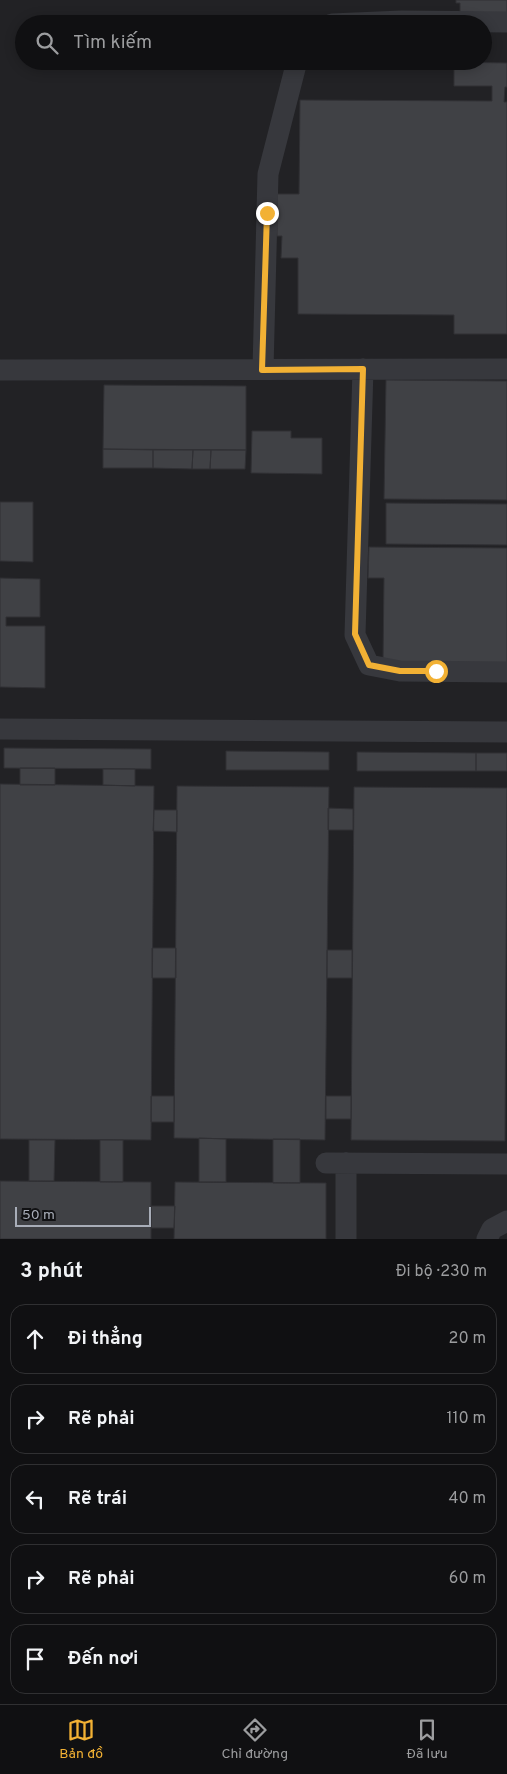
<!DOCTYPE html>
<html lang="vi">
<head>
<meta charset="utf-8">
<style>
  body { margin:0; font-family:Overpass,sans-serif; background:#1e1e20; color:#f1f3f6 }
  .scale { position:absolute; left:15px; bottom:12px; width:136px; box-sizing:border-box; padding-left:5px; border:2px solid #a8adb8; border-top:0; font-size:14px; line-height:18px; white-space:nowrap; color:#a8adb8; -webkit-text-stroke:4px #111113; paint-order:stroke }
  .stop { position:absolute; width:15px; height:15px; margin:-11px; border:4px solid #f2b134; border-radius:50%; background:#fff }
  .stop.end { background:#f2b134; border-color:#fff; box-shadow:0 1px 5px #0008 }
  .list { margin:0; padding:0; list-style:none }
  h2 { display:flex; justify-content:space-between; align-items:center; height:65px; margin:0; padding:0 20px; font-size:21px }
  h2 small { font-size:16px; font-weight:400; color:#9c9d9f }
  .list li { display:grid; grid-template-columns:32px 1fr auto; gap:15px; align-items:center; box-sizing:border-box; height:70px; margin:0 10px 10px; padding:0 10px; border:1px solid #303032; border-radius:15px }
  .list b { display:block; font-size:19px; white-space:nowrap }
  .list em { font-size:16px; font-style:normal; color:#9c9d9f }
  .icon { flex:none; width:28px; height:28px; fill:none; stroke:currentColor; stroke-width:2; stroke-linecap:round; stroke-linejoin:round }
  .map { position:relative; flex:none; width:507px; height:1239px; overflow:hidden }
  .search { position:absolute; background:#101012; box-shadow:0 2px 12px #0003; left:15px; right:15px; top:15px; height:55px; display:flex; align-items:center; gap:12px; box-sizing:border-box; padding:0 18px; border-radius:28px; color:#9c9d9f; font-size:19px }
  .sheet { height:465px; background:#101012 }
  nav { display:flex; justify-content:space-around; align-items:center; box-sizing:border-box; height:70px; border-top:1px solid #303032; background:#101012; font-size:14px; color:#9c9d9f }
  nav a { display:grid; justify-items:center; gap:2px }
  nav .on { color:#f2b134 }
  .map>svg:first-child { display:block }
  .built { fill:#222225; fill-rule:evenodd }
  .building { fill:#404145; stroke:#303034 }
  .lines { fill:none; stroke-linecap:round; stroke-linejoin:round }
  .minor { stroke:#37383d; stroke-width:21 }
  .route { stroke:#f2b134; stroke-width:6 }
</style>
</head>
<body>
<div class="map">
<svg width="507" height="1239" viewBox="0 0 507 1239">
  <rect width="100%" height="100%" fill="#161618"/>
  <path class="built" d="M0 0H507V1239H0ZM24 24H483V61H24Z"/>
  <path class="building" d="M456 0H507V13H460V3H456Z
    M454 62 507 63V87H505L504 102H507V334H454V315L298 314V258H281L282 236H277V194H299L300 100 492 101V86H454Z
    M386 380 507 381V500L384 499Z
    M104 385 246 386V450L103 449Z
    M252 431H291V438H322V474L251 473Z
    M103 449 153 450V468H103Z
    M153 450H193L192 469 153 468Z
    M193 450H211L210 469H192Z
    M211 450H246L245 469H210Z
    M0 502H33V562L0 561Z
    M386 503 507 504V545L386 544Z
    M369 547 507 548V663L383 662 384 578H368Z
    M0 578 40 579V617H6V626H45V688L0 687Z
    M4 748 151 749V769L4 768Z
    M226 751 329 752V770H226Z
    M357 752 476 753V771H357Z
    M476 753H507V771H476Z
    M20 768H55V785H20Z
    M103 769H135V786L103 785Z
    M0 784 154 786 151 1140 0 1139Z
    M177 786 329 787 325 1140 174 1138Z
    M354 787 507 788 505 1141 351 1140Z
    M328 808 353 809V830H328Z
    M154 810H177V832L153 831Z
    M152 948H176V978H152Z
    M327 950H352V978H327Z
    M151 1096H174V1122H151Z
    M326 1096H351V1119H326Z
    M199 1138 226 1139V1182H199Z
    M273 1139H300V1183H273Z
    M29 1140H55L54 1181H29Z
    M100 1140H123V1182H100Z
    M0 1181 151 1182V1239H0Z
    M175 1182 326 1183V1239H174Z
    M151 1206H175L174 1228H151Z"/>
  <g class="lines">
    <path class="minor" d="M332 24 402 21 507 22
      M263 369 268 174 297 61
      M363 369 355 635 369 665 400 671 507 672
      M0 370 507 369
      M0 729 507 732
      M326 1163 507 1164
      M346 1239V1163
      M487 1239 492 1229 507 1221"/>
  </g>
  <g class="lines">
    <path class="route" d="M267 213 262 370 363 369 355 634 369 665 400 671H436"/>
  </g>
</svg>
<div class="scale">50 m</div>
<div class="stop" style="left:436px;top:671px"></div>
<div class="stop end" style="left:267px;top:213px"></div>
<div class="search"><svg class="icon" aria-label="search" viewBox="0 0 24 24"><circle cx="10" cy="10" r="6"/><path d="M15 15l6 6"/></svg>Tìm kiếm</div>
</div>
<section class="sheet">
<h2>3 phút<small>Đi bộ · 230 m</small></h2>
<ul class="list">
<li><svg class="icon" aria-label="ahead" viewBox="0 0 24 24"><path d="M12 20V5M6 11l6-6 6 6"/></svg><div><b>Đi thẳng</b></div><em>20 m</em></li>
<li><svg class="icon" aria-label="right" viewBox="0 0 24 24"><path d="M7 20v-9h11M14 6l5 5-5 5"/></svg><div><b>Rẽ phải</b></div><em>110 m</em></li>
<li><svg class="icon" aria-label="left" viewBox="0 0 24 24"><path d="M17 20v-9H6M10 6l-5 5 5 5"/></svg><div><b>Rẽ trái</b></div><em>40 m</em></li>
<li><svg class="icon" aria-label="right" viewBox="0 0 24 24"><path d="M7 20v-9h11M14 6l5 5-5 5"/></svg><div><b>Rẽ phải</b></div><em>60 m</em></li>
<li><svg class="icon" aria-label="arrive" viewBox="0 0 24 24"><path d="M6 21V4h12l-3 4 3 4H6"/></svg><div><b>Đến nơi</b></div></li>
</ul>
</section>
<nav>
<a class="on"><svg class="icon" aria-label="map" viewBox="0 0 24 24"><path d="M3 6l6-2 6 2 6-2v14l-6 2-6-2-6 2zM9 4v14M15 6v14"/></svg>Bản đồ</a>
<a><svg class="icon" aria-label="directions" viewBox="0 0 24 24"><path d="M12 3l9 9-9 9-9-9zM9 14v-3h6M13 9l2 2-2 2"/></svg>Chỉ đường</a>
<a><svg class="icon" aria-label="saved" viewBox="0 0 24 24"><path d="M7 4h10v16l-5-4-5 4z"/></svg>Đã lưu</a>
</nav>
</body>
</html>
